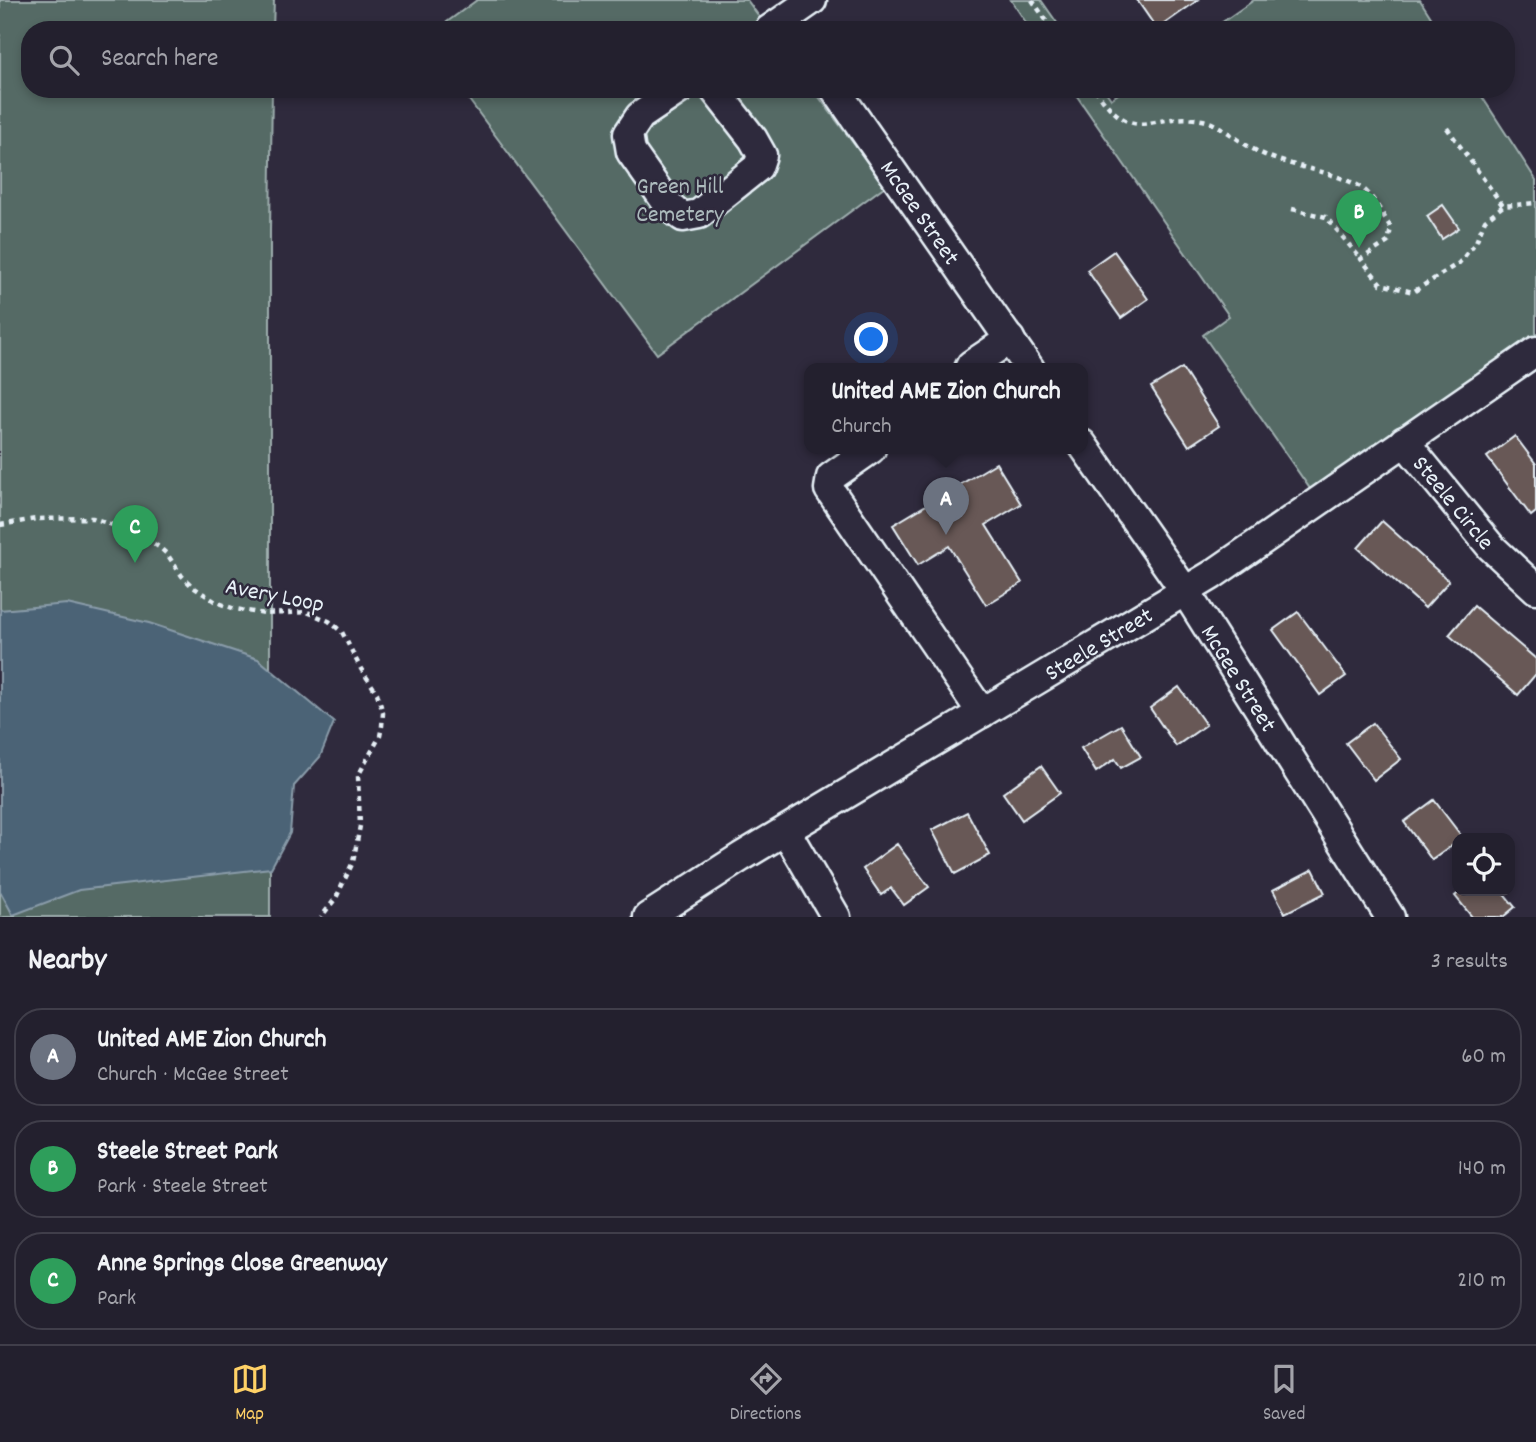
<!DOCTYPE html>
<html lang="en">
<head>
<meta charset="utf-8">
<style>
  body { margin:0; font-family:Dekko,sans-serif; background:#2f2d3a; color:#f1f3f6 }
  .controls { position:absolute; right:21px; bottom:21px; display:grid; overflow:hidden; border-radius:14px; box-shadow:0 4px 10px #0003 }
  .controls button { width:63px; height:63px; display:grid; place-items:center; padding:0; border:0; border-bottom:2px solid #403e4a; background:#23202e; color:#f1f3f6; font:35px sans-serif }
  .you { position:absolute; left:872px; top:340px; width:24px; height:24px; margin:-18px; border:5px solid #fff; border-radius:50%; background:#1a73e8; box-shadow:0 0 0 10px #1a73e833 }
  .badge { display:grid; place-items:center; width:46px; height:46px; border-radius:50%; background:#ffd166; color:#fff; font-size:23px; font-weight:700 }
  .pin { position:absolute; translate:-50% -58px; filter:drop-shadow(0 2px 4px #0008) }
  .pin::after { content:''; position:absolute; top:37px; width:24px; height:21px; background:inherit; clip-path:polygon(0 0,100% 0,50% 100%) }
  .popup { position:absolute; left:804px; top:363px; width:284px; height:91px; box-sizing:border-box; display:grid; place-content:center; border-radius:14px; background:#23202e; filter:drop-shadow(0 2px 5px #0005); font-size:23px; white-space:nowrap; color:#a3a3aa }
  .popup b { font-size:26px; color:#f1f3f6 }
  .popup::after { content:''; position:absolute; left:50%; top:100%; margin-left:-14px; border:14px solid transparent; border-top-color:#23202e }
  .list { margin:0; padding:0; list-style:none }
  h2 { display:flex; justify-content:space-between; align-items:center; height:91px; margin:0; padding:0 28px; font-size:30px }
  h2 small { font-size:23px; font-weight:400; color:#a3a3aa }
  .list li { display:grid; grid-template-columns:46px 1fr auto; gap:21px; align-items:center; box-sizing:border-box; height:98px; margin:0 14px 14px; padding:0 14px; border:2px solid #403e4a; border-radius:28px }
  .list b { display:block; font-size:26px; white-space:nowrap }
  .list p { margin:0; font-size:23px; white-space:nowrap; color:#a3a3aa }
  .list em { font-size:23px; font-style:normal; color:#a3a3aa }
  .icon { flex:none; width:38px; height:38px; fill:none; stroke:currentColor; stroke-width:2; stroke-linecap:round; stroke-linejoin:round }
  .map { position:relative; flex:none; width:1536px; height:917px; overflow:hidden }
  .search { position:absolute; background:#23202e; box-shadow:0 4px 10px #0003; left:21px; right:21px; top:21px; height:77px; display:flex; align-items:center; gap:18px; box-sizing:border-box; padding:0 24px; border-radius:28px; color:#a3a3aa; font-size:26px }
  .sheet { height:427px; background:#23202e }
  nav { display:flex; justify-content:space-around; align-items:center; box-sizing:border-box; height:98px; border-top:2px solid #403e4a; background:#23202e; font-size:19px; color:#a3a3aa }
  nav a { display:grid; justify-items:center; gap:4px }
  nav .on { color:#ffd166 }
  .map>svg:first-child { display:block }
  .green { fill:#546a65; stroke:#9eaeae; stroke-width:2 }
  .water { fill:#4c6476; stroke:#8a9caa; stroke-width:2 }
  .building { fill:#685956; stroke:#e8f1f8; stroke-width:2 }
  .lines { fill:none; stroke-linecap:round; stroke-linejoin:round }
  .minor-casing { stroke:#e8f1f8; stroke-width:33 }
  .path { stroke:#e8f1f8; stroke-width:4.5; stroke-dasharray:5 5; stroke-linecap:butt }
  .minor { stroke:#2f2a3d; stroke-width:28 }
  .labels { text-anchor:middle; stroke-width:5; stroke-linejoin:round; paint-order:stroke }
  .park-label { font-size:24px; fill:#adbbbd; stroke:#2f2a3d }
  .street-label { font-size:24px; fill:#e8f1f8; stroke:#2f2a3d }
</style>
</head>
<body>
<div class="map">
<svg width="1536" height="917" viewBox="0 0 1536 917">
  <rect width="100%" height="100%" fill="#2f2a3d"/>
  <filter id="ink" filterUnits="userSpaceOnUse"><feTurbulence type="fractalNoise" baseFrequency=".0143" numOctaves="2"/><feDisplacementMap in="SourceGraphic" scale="14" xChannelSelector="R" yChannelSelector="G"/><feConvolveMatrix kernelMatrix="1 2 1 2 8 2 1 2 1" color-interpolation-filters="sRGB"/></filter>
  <g filter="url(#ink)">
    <path class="green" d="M0 0H274L273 30H30V89H272L270 230V917H0Z
      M477 0H747L769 30H436Z
      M1011 0H1041L1062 30H1031Z
      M1254 0H1420L1439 30H1211Z
      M461 89H813L885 186 657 354Z
      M1072 89H1104L1111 99 1125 89H1477L1536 180V339L1313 493 1203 335 1229 316Z"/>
    <path class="water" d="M67 604 149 623 258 659 334 722 320 757 294 786 290 833 271 868 79 890 13 915 0 891V610Z"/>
    <path class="building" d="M1137 0H1198L1157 29Z
      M1443 205 1459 228 1442 239 1427 216Z
      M1114 251 1148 299 1121 318 1087 270Z
      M1182 368 1219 426 1189 446 1151 387Z
      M1515 436 1536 464V512L1531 516 1487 457Z
      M996 463 1021 504 986 525 1022 583 986 605 949 546 918 565 893 525Z
      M1382 521 1449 581 1425 608 1358 548Z
      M1474 606 1536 659V674L1518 695 1449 635Z
      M1298 612 1346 676 1320 695 1273 630Z
      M1179 687 1206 725 1176 746 1150 708Z
      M1373 723 1401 759 1374 780 1346 743Z
      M1121 725 1141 757 1121 768 1115 759 1096 772 1081 748Z
      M1041 766 1060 793 1022 820 1003 793Z
      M1434 800 1463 838H1457V842L1432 860 1404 822Z
      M967 812 990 855 955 874 932 830Z
      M897 844 929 887 904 905 891 888 881 895 863 869Z
      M1313 869 1325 893 1285 913 1273 890Z
      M1461 891H1502L1515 907 1503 917H1472L1455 896Z"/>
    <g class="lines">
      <defs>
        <g id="minor">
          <path d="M769 30 812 0"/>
          <path d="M680 89 640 116 628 134 631 152 669 206 683 217 699 214 758 167 762 155 753 139 714 89"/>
          <path id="s1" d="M835 89 1030 369"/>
          <path d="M969 369 971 365 1010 339"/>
          <path id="s2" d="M1404 441 1491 547 1536 589"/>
          <path id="s3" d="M1082 444 1185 591 1390 917"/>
          <path d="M871 449 831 477 829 489 982 713"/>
          <path d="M786 831 836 917"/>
          <path id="s4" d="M648 917 741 857 1212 575 1536 351"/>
        </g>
      </defs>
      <use href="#minor" class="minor-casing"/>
      <path class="path" d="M1032 0 1053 30
        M1095 89C1137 150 1149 110 1202 120 1219 123 1238 141 1253 149 1286 168 1326 168 1359 186 1372 193 1383 215 1391 228L1388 242 1361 259 1381 284 1413 292 1459 263 1476 242 1485 220 1503 206 1536 203
        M1447 128 1503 206
        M1292 209 1326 217 1361 259
        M0 525 36 519 93 518 138 534 159 547 167 554 182 576 193 587 216 602 235 609 265 614 307 612 329 621 342 632 361 669 377 693 383 713 382 726 380 736 358 776 360 826 353 862 336 898 321 917"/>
      <use href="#minor" class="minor"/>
    </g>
  </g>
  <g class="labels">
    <g class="park-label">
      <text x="680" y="193">Green Hill<tspan x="680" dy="28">Cemetery</tspan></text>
    </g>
    <g class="street-label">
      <text dy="8" stroke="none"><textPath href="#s1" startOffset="150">McGee Street</textPath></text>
      <text dy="8" stroke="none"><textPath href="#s2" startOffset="79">Steele Circle</textPath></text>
      <text transform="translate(275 594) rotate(11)" y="8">Avery Loop</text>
      <text dy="8" stroke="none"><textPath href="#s4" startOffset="527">Steele Street</textPath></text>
      <text dy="8" stroke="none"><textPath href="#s3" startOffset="282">McGee Street</textPath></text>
    </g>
  </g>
</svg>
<div class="controls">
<button><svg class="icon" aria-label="locate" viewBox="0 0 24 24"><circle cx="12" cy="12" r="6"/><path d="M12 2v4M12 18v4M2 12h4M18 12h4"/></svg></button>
</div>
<div class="you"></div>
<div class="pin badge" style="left:946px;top:535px;background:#6b7280">A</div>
<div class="popup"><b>United AME Zion Church</b>Church</div>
<div class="pin badge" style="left:1359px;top:248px;background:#2e9e5b">B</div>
<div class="pin badge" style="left:135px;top:563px;background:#2e9e5b">C</div>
<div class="search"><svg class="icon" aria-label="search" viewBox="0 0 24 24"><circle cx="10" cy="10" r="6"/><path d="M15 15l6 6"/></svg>Search here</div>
</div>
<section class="sheet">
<h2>Nearby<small>3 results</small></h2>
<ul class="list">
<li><span class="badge" style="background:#6b7280">A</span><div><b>United AME Zion Church</b><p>Church · McGee Street</p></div><em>60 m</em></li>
<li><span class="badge" style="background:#2e9e5b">B</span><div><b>Steele Street Park</b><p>Park · Steele Street</p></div><em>140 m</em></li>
<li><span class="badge" style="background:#2e9e5b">C</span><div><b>Anne Springs Close Greenway</b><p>Park</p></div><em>210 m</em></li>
</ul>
</section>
<nav>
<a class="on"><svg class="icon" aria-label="map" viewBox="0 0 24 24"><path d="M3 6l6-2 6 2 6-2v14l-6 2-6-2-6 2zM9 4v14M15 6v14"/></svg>Map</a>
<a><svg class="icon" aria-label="directions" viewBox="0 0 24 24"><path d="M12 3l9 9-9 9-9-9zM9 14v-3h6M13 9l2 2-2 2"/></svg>Directions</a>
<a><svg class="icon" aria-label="saved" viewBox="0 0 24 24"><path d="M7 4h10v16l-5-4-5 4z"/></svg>Saved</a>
</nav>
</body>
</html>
